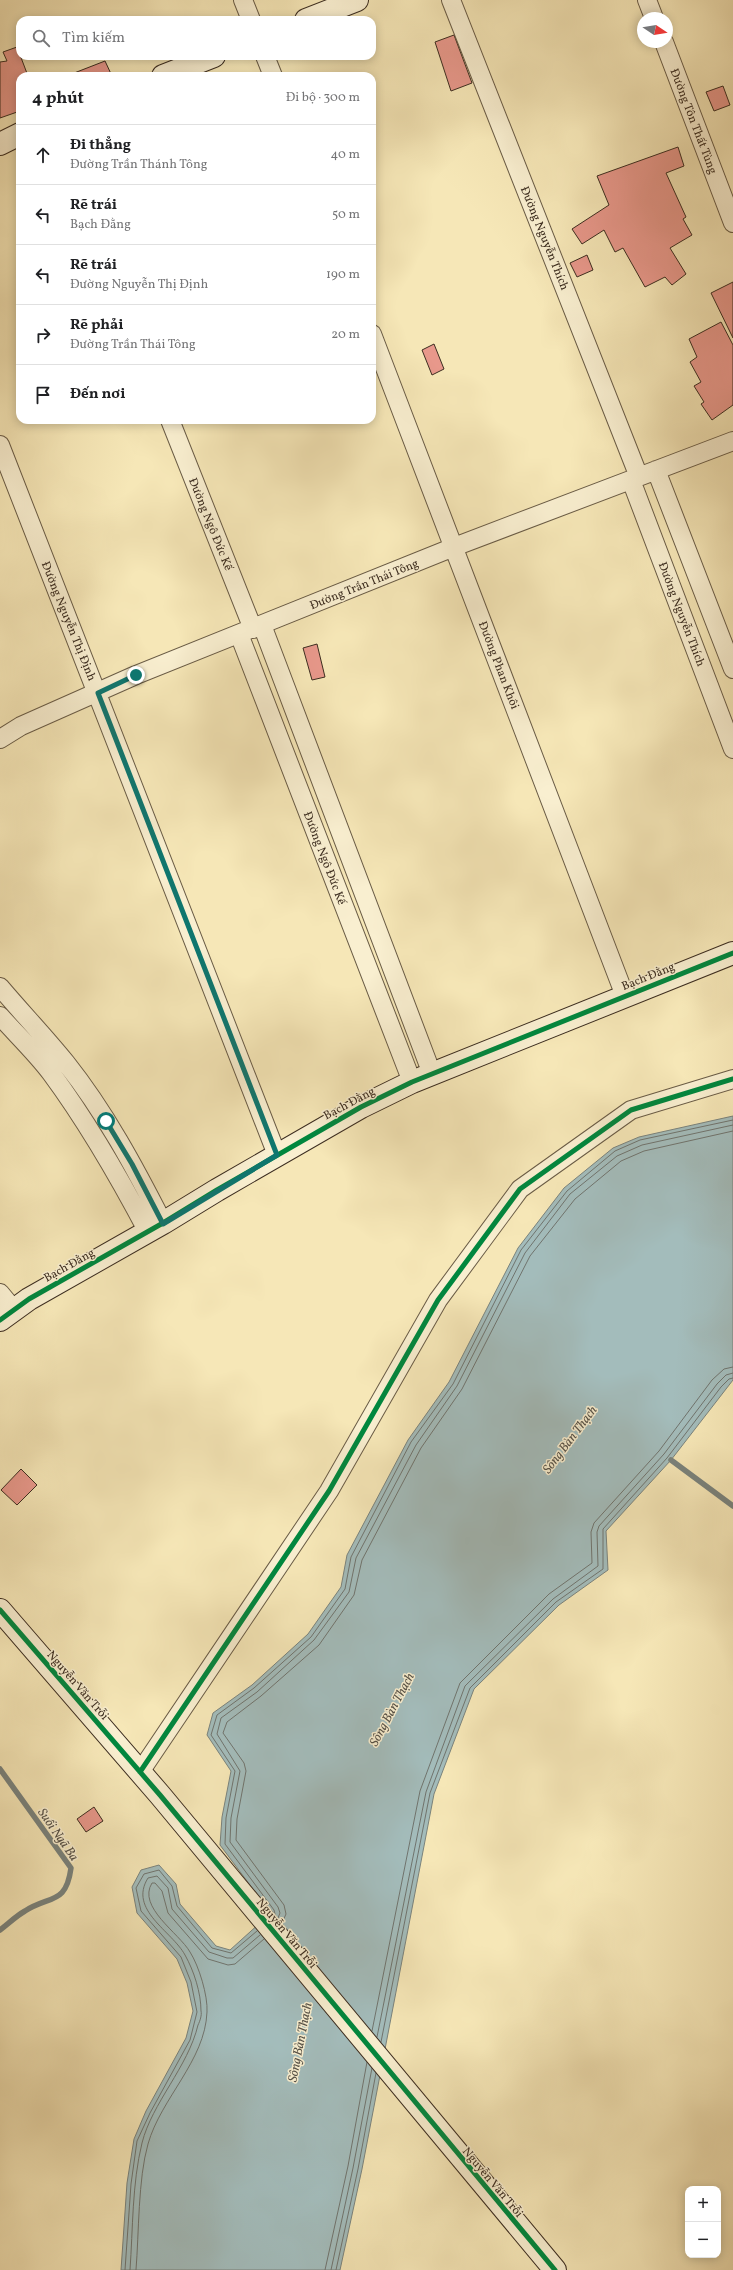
<!DOCTYPE html>
<html lang="vi">
<head>
<meta charset="utf-8">
<style>
  body { margin:0; font-family:Vollkorn,serif; background:#f2f2f2; color:#202124 }
  .controls { position:absolute; right:12px; bottom:12px; display:grid; overflow:hidden; border-radius:8px; box-shadow:0 2px 10px #0003 }
  .controls button { width:36px; height:36px; display:grid; place-items:center; padding:0; border:0; border-bottom:1px solid #e0e0e0; background:#fff; color:#202124; font:20px sans-serif }
  .compass { position:absolute; left:637px; top:12px; width:36px; height:36px; border-radius:50%; background:#fff; box-shadow:0 2px 10px #0003; rotate:102deg }
  .stop { position:absolute; width:12px; height:12px; margin:-9px; border:3px solid #0f766e; border-radius:50%; background:#fff }
  .stop.end { background:#0f766e; border-color:#fff; box-shadow:0 1px 4px #0008 }
  .list { margin:0; padding:0; list-style:none }
  h2 { display:flex; justify-content:space-between; align-items:center; height:52px; margin:0; padding:0 16px; font-size:17px }
  h2 small { font-size:13px; font-weight:400; color:#757577 }
  .list li { display:grid; grid-template-columns:26px 1fr auto; gap:12px; align-items:center; box-sizing:border-box; height:60px; padding:0 16px; border-top:1px solid #e0e0e0 }
  .list b { display:block; font-size:15px; white-space:nowrap }
  .list p { margin:0; font-size:13px; white-space:nowrap; color:#757577 }
  .list em { font-size:13px; font-style:normal; color:#757577 }
  .icon { flex:none; width:22px; height:22px; fill:none; stroke:currentColor; stroke-width:2; stroke-linecap:round; stroke-linejoin:round }
  .map { position:relative; flex:none; width:733px; height:2270px; overflow:hidden }
  .search { position:absolute; background:#fff; box-shadow:0 2px 10px #0003; left:16px; top:16px; width:360px; height:44px; display:flex; align-items:center; gap:10px; box-sizing:border-box; padding:0 14px; border-radius:12px; color:#757577; font-size:15px }
  .panel { position:absolute; background:#fff; box-shadow:0 2px 10px #0003; left:16px; top:72px; width:360px; height:352px; border-radius:12px }
  .map>svg:first-child { display:block }
  .water { fill:#a3bcbb; stroke:#7a837d }
  .lines { fill:none; stroke-linecap:round; stroke-linejoin:round }
  .shore { stroke:#70746e; stroke-width:1 }
  .stream { stroke:#7a837d; stroke-width:5.5 }
  .building { fill:#e8988b; stroke:#3c2d20 }
  .street-casing { stroke:#6a5c46; stroke-width:20 }
  .secondary-casing { stroke:#3c2d20; stroke-width:24 }
  .street { stroke:#f9efd0; stroke-width:18 }
  .secondary { stroke:#f9efd0; stroke-width:22 }
  .cycleway-casing { stroke:#f9efd0; stroke-width:8 }
  .cycleway { stroke:#00873e; stroke-width:5 }
  .route { stroke:#0f766e; stroke-width:5 }
  .labels { text-anchor:middle; stroke-width:3; stroke-linejoin:round; paint-order:stroke }
  .street-label { font-size:12px; fill:#3c2d20; stroke:#f9efd0 }
  .water-label { font-size:13px; font-style:italic; fill:#565147; stroke:#f9efd0 }
</style>
</head>
<body>
<div class="map">
<svg width="733" height="2270" viewBox="0 0 733 2270">
  <rect width="100%" height="100%" fill="#f6e7b7"/>
  <filter id="stains"><feTurbulence type="fractalNoise" baseFrequency=".005" numOctaves="4"/><feColorMatrix values="0 0 0 0 .2 0 0 0 0 .09 0 0 0 0 .02 0 0 0 .5 -.17"/></filter>
  <radialGradient id="worn" r=".72"><stop offset=".6" stop-color="#630" stop-opacity="0"/><stop offset="1" stop-color="#630" stop-opacity=".3"/></radialGradient>
  <path class="water" d="M733 1116V1380L671 1460 606 1531 608 1570 559 1605 474 1689 434 1794 362 2169 340 2270H121L127 2183 134 2139 146 2111 186 2038 193 2011 187 1983 177 1959 137 1913 132 1887 141 1870 159 1865 176 1884 180 1904 216 1946 230 1950 271 1913 220 1845 222 1817 231 1771 207 1735 213 1713 252 1685 308 1634 341 1587 347 1555 408 1440 449 1382 518 1248 564 1188 613 1148 639 1137Z"/>
  <g class="lines">
    <path class="shore" d="M275 1914 274 1910 225 1844 226 1818 235 1771 211 1735 217 1715 254 1688 311 1637 345 1589 351 1557 411 1442 453 1384 521 1250 567 1191 615 1151 640 1140 733 1120
      M278 1918 280 1913 278 1907 230 1842 231 1818 240 1771 217 1734 221 1718 257 1692 314 1640 349 1592 356 1558 416 1445 457 1386 525 1253 570 1194 617 1156 642 1145 733 1125
      M282 1923 286 1914 284 1905 236 1840 237 1819 246 1771 244 1763 223 1733 227 1722 261 1696 319 1645 354 1595 362 1560 421 1448 462 1389 530 1256 575 1199 621 1161 644 1151 733 1131
      M372 2031 420 1791 460 1683 549 1594 592 1563 591 1532 594 1523 659 1451 712 1380 724 1369 733 1367
      M377 2037 426 1792 465 1686 553 1599 598 1566 597 1532 599 1526 664 1454 717 1384 726 1375 733 1373
      M381 2042 430 1793 470 1688 556 1602 603 1569V1529L667 1458 721 1387 729 1379 733 1378
      M125 2270 131 2184 137 2141 150 2113 190 2040 197 2012 191 1982 181 1957 141 1911 136 1888 144 1874 159 1870 172 1886 177 1906 212 1948 231 1953 257 1931
      M130 2270C133 2228 132 2184 142 2143 152 2103 188 2067 198 2025 200 2021 202 2015 201 2011 201 1993 194 1971 185 1955 172 1931 128 1910 148 1878L157 1876 168 1888 172 1909 209 1952 227 1958H233L260 1935
      M136 2270C139 2233 138 2179 148 2144 161 2098 205 2061 207 2012 208 1996 199 1966 190 1952 179 1933 137 1907 152 1883H155L162 1891 168 1913 208 1959 228 1965 235 1964 264 1939
      M325 2270 348 2166 367 2062
      M331 2270 353 2168 372 2068
      M336 2270 358 2169 376 2073"/>
    <path class="stream" d="M671 1460 733 1506
      M0 1769 71 1868C66 1905 50 1895 25 1911 16 1916 8 1924 0 1930"/>
  </g>
  <path class="building" d="M454 35 472 83 451 91 435 42Z
    M17 47 28 76H20V111L0 118V62L7 61 3 52Z
    M105 61 112 76H69V75Z
    M723 86 730 105 714 111 706 92Z
    M678 147 684 166 666 173 686 217 683 219 692 235 670 248 686 274 672 285 665 277 645 287 623 248 615 252 604 230 582 244 572 229 609 205 597 176Z
    M587 255 593 270 577 277 570 263Z
    M733 282V338L711 293Z
    M721 322 733 345V405L712 420 701 404 704 402 694 386 701 382 690 362 697 357 689 339Z
    M434 344 444 369 432 375 422 350Z
    M317 644 325 677 312 680 303 648Z
    M21 1469 37 1485 17 1505 1 1490Z
    M94 1807 103 1821 86 1832 77 1819Z"/>
  <g class="lines">
    <defs>
      <path id="street" d="M243 0 251 20
        M451 0 639 477
        M647 0 654 18
        M664 42 733 223
        M265 56 273 76
        M372 334 625 996
        M170 420 253 629
        M0 445 277 1155
        M656 470 733 669
        M631 480 733 749
        M262 625 432 1074
        M239 634 412 1082
        M0 739 21 726 136 675 454 547 733 441
        M0 987C22 1013 45 1037 66 1063 105 1112 135 1168 163 1223
        M0 1016C17 1035 36 1053 51 1073 88 1123 119 1177 148 1232
        M0 1293 14 1310
        M140 1772 329 1491 438 1300 520 1189 631 1110 733 1079"/>
      <path id="secondary" d="M306 20 357 0
        M163 76 214 56
        M0 144 20 134
        M0 1320 29 1299 163 1223 217 1190 361 1107 412 1082 733 953
        M0 1610 160 1795 555 2270"/>
    </defs>
    <use href="#street" class="street-casing"/>
    <use href="#secondary" class="secondary-casing"/>
    <use href="#street" class="street"/>
    <use href="#secondary" class="secondary"/>
    <defs>
      <path id="cycleway" d="M0 1320 29 1299 163 1223 217 1190 361 1107 412 1082 733 953
        M0 1610 160 1795 555 2270
        M140 1772 329 1491 438 1300 520 1189 631 1110 733 1079"/>
    </defs>
    <use href="#cycleway" class="cycleway-casing"/>
    <use href="#cycleway" class="cycleway"/>
  </g>
  <g class="lines">
    <path class="route" d="M106 1121 132 1164 163 1224 277 1155 98 693 136 675"/>
  </g>
  <g class="labels">
    <g class="street-label">
      <text transform="translate(694 121) rotate(69)" y="4">Đường Tôn Thất Tùng</text>
      <text transform="translate(545 238) rotate(68)" y="4">Đường Nguyễn Thích</text>
      <text transform="translate(211 524) rotate(68)" y="4">Đường Ngô Đức Kế</text>
      <text transform="translate(364 584) rotate(-22)" y="4">Đường Trần Thái Tông</text>
      <text transform="translate(682 614) rotate(69)" y="4">Đường Nguyễn Thích</text>
      <text transform="translate(69 621) rotate(68)" y="4">Đường Nguyễn Thị Định</text>
      <text transform="translate(499 665) rotate(69)" y="4">Đường Phan Khôi</text>
      <text transform="translate(325 858) rotate(69)" y="4">Đường Ngô Đức Kế</text>
      <text transform="translate(648 976) rotate(-22)" y="4">Bạch Đằng</text>
      <text transform="translate(349 1103) rotate(-28)" y="4">Bạch Đằng</text>
      <text transform="translate(69 1265) rotate(-29)" y="4">Bạch Đằng</text>
      <text transform="translate(78 1685) rotate(49)" y="4">Nguyễn Văn Trỗi</text>
      <text transform="translate(287 1933) rotate(50)" y="4">Nguyễn Văn Trỗi</text>
      <text transform="translate(493 2182) rotate(50)" y="4">Nguyễn Văn Trỗi</text>
    </g>
    <g class="water-label">
      <text transform="translate(569 1439) rotate(-53)" y="5">Sông Bàn Thạch</text>
      <text transform="translate(391 1709) rotate(-62)" y="5">Sông Bàn Thạch</text>
      <text transform="translate(59 1834) rotate(55)" y="5">Suối Ngã Ba</text>
      <text transform="translate(299 2042) rotate(-79)" y="5">Sông Bàn Thạch</text>
    </g>
  </g>
  <rect width="100%" height="100%" filter="url(#stains)"/>
  <rect width="100%" height="100%" fill="url(#worn)"/>
</svg>
<div class="controls">
<button>+</button>
<button>−</button>
</div>
<svg class="compass" viewBox="-18 -18 36 36"><path d="M0-13l5 13h-10z" fill="#e53935"/><path d="M0 13l5-13h-10z" fill="#757577"/></svg>
<div class="stop" style="left:106px;top:1121px"></div>
<div class="stop end" style="left:136px;top:675px"></div>
<div class="search"><svg class="icon" aria-label="search" viewBox="0 0 24 24"><circle cx="10" cy="10" r="6"/><path d="M15 15l6 6"/></svg>Tìm kiếm</div>
<section class="panel">
<h2>4 phút<small>Đi bộ · 300 m</small></h2>
<ul class="list">
<li><svg class="icon" aria-label="ahead" viewBox="0 0 24 24"><path d="M12 20V5M6 11l6-6 6 6"/></svg><div><b>Đi thẳng</b><p>Đường Trần Thánh Tông</p></div><em>40 m</em></li>
<li><svg class="icon" aria-label="left" viewBox="0 0 24 24"><path d="M17 20v-9H6M10 6l-5 5 5 5"/></svg><div><b>Rẽ trái</b><p>Bạch Đằng</p></div><em>50 m</em></li>
<li><svg class="icon" aria-label="left" viewBox="0 0 24 24"><path d="M17 20v-9H6M10 6l-5 5 5 5"/></svg><div><b>Rẽ trái</b><p>Đường Nguyễn Thị Định</p></div><em>190 m</em></li>
<li><svg class="icon" aria-label="right" viewBox="0 0 24 24"><path d="M7 20v-9h11M14 6l5 5-5 5"/></svg><div><b>Rẽ phải</b><p>Đường Trần Thái Tông</p></div><em>20 m</em></li>
<li><svg class="icon" aria-label="arrive" viewBox="0 0 24 24"><path d="M6 21V4h12l-3 4 3 4H6"/></svg><div><b>Đến nơi</b></div></li>
</ul>
</section>
</div>
</body>
</html>
